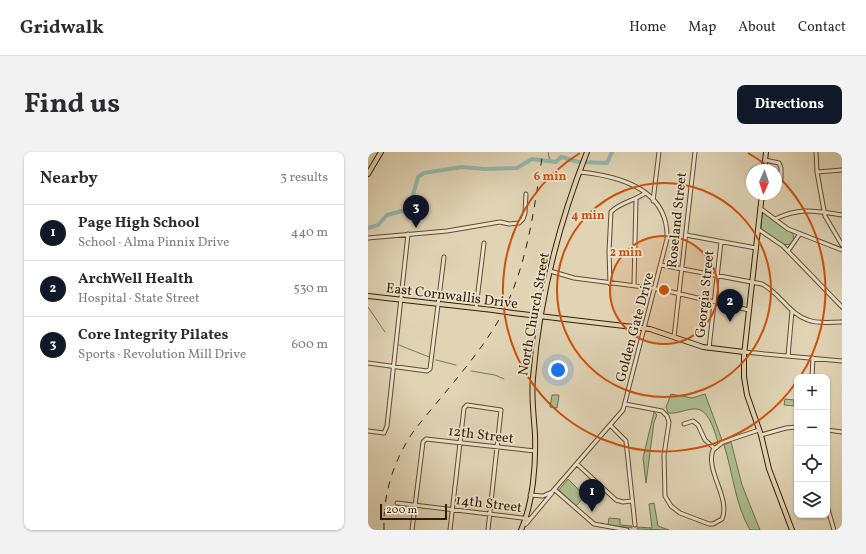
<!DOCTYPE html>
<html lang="en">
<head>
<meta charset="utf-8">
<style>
  body { margin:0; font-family:Vollkorn,serif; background:#f2f2f3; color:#2b2b33 }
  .controls { position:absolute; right:12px; bottom:12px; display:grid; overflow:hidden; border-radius:8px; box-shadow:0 1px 3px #0004 }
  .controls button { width:36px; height:36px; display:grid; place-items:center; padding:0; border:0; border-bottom:1px solid #e1e1e2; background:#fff; color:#2b2b33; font:20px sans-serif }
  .compass { position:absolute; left:378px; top:12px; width:36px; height:36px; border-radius:50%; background:#fff; box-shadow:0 1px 3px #0004; rotate:183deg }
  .scale { position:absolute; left:12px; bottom:10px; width:67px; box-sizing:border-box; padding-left:4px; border:2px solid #351d01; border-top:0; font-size:11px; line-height:14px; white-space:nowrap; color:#351d01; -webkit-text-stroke:3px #ebe3cf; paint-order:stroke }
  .you { position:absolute; left:190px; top:218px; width:14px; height:14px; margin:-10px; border:3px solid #fff; border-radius:50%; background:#1a73e8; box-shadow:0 0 0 6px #1a73e833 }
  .badge { display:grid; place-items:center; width:26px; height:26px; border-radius:50%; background:#111827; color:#fff; font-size:13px; font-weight:700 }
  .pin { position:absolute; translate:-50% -33px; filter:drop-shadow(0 1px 2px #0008) }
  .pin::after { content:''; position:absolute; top:21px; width:14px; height:12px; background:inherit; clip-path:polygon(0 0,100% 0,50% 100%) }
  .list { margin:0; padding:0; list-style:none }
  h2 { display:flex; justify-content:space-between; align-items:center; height:52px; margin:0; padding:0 16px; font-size:17px }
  h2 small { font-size:13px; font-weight:400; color:#7c7c81 }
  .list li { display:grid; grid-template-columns:26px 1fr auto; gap:12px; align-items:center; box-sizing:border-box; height:56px; padding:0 16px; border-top:1px solid #e1e1e2 }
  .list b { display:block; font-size:15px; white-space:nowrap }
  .list p { margin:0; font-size:13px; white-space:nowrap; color:#7c7c81 }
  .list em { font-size:13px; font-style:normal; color:#7c7c81 }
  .icon { flex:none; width:22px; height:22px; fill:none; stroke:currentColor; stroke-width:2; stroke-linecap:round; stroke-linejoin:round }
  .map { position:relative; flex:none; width:474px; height:378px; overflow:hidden; border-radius:8px }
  header { display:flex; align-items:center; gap:24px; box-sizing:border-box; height:56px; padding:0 20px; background:#fff; border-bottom:1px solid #e1e1e2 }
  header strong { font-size:19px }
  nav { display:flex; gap:22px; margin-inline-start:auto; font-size:14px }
  .intro { display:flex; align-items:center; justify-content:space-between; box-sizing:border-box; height:96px; padding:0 24px }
  h1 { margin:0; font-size:28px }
  .button { padding:10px 18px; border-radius:8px; background:#111827; color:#fff; font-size:14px; font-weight:700 }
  main { display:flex; gap:24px; padding:0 24px }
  aside { flex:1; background:#fff; border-radius:8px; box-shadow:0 1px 3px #0004 }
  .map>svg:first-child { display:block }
  .green { fill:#acbe92; stroke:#706e4a }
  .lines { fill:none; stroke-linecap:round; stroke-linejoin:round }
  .stream { stroke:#6e7a69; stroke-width:1 }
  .river { stroke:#94b8ae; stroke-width:4 }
  .minor-casing { stroke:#604b2e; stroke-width:5 }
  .major-casing { stroke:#351d01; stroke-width:6 }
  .minor { stroke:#ebe3cf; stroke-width:3 }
  .major { stroke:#e0d4b5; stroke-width:4 }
  .rail { stroke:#351d01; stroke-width:1; stroke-dasharray:7 7; stroke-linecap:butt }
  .major-bridge-casing { stroke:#351d01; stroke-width:6; stroke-linecap:butt }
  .major-bridge { stroke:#e0d4b5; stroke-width:4 }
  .ring { fill:none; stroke:#cd500a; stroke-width:2 }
  .labels { text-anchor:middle; stroke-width:3.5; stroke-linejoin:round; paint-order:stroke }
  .street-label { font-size:14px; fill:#351d01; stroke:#ebe3cf }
  .centre { fill:#cd500a; stroke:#ebe3cf; stroke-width:2 }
  .ring-label { font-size:12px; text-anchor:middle; font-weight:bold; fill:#cd500a; stroke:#ebe3cf; stroke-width:3.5; stroke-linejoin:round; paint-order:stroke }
</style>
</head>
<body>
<header>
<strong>Gridwalk</strong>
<nav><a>Home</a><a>Map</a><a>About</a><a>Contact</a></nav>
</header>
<div class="intro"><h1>Find us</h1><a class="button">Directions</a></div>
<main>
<aside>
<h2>Nearby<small>3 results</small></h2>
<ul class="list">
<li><span class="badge">1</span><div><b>Page High School</b><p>School · Alma Pinnix Drive</p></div><em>440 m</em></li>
<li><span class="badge">2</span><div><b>ArchWell Health</b><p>Hospital · State Street</p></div><em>530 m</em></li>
<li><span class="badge">3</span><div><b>Core Integrity Pilates</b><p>Sports · Revolution Mill Drive</p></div><em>600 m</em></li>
</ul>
</aside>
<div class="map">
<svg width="474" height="378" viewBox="0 0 474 378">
  <rect width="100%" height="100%" fill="#e0d4b5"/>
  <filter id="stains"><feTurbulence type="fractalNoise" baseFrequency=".005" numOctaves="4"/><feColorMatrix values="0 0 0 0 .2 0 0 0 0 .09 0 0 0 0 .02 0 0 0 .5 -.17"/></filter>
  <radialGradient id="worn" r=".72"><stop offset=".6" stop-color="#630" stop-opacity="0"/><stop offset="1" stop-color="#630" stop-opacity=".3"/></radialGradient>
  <path class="green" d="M396 60 425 82 426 88 423 92 416 93 393 77 394 62Z
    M303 242 324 246 337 242 354 288 350 290C346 279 341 255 325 257 316 258 309 262 300 261L298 255Z
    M184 243H191L189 256 182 255Z
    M417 247 426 248V254L416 253Z
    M286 260 289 263 286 270 278 331 275 306Z
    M363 290 374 333 392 378H382C367 352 365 321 356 293Z
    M200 327 217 344 208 354 191 338Z
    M286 351 290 374 301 378 269 377V375L284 376 281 352Z
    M241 366 252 367V373L264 374V376L240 373Z"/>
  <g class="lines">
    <path class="stream" d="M180 0 182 9
      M0 155 17 180
      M31 193 61 205
      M68 208 88 213
      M103 219 127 223 136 227"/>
    <path class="river" d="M0 76 10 73 19 63 38 58 45 43 50 25 56 21 94 15 116 17 149 16 164 7 188 10 193 5 211 10 239 11 244 0"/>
    <defs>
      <path id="minor" d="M448 0 449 20 457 64 474 93
        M397 8 411 11 413 16V27
        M449 20 474 18
        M285 49 291 0
        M392 56 420 77 474 98
        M407 67C433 55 447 59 474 63
        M390 77 415 94 474 155
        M318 83 388 96
        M0 86 79 79 132 70 141 72 151 71 155 67 157 61 158 42
        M420 99 431 83
        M293 113 394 132C412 141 421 162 440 168 450 172 463 170 474 170
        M182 119 206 126 291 137 381 158
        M242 132 241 99 243 60C252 50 267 49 277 41
        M266 133 268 47
        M108 156 116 91
        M306 185 327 0
        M341 196 353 90
        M376 200 474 209
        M420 204 424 159
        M0 211 59 219 62 217 76 105
        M444 225 445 206
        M257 252 294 259 299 264 301 270 296 303 297 344 303 354 312 361 341 372H345L354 367C363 346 337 319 345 298L355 290 391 278
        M316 272 325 269 330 273 337 288 346 296
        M243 274 258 289 267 373
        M459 278 474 280
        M0 279 16 281 19 274 40 82
        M393 283 418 276 429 275
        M209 312 248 348 255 350 263 349
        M187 338 226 372 259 378
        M162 343 175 344 184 340 255 258 299 87C301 37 251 24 212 20
        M29 351 162 367
        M459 354 466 378
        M155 373 158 372 184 341
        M44 378 55 290 58 287 167 299
        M82 378 96 256 99 253 133 258 120 378"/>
      <path id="major" d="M396 18 398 0
        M0 22 13 0
        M394 42 376 203V225L379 243 393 283 401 317 424 378
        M0 144 125 158
        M145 161 282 177 335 195 376 200
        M153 378C165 352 168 312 167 283 166 264 163 245 165 226 171 149 191 71 219 0"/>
    </defs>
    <use href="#minor" class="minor-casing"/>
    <use href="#major" class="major-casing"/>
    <use href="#minor" class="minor"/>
    <use href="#major" class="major"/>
    <path class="rail" d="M16 378C15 342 25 310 45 280 73 244 111 204 133 164 160 113 166 56 175 0"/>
    <defs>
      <path id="major-bridge" d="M125 158 145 161"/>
    </defs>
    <use href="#major-bridge" class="major-bridge-casing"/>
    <use href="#major-bridge" class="major-bridge"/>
  </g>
  <circle cx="296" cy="138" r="54" fill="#cd500a" fill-opacity=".12"/>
  <g class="ring">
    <circle cx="296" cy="138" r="54"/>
    <circle cx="296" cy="138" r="107"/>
    <path d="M429 229A161 161 0 1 1 212 1M380 1A161 161 0 0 1 403 17M409 23A161 161 0 0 1 432 225"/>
  </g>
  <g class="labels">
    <g class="street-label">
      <text transform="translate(308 68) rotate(-84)" y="5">Roseland Street</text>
      <text transform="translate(336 142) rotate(-84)" y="5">Georgia Street</text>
      <text transform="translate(84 143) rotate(7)" y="5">East Cornwallis Drive</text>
      <text transform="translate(165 162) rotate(-80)" y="5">North Church Street</text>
      <text transform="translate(266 175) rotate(-75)" y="5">Golden Gate Drive</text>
      <text transform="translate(113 282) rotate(7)" y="5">12th Street</text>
      <text transform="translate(121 351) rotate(7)" y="5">14th Street</text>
    </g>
  </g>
  <circle cx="296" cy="138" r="6" class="centre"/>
  <g class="ring-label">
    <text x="182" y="28">6 min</text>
    <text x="220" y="67">4 min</text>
    <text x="258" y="104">2 min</text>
  </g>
  <rect width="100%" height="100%" filter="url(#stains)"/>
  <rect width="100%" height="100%" fill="url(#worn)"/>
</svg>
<div class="controls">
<button>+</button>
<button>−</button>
<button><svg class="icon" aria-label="locate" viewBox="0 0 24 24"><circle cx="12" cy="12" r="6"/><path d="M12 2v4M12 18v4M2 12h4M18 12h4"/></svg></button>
<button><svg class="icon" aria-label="layers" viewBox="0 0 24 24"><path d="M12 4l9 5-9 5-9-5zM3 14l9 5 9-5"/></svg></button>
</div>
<svg class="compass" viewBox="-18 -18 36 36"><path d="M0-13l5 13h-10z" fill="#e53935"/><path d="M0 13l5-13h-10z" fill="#7c7c81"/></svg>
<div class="scale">200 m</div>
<div class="you"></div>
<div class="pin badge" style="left:224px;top:360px">1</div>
<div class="pin badge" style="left:362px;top:170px">2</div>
<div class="pin badge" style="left:48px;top:76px">3</div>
</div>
</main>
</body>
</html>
